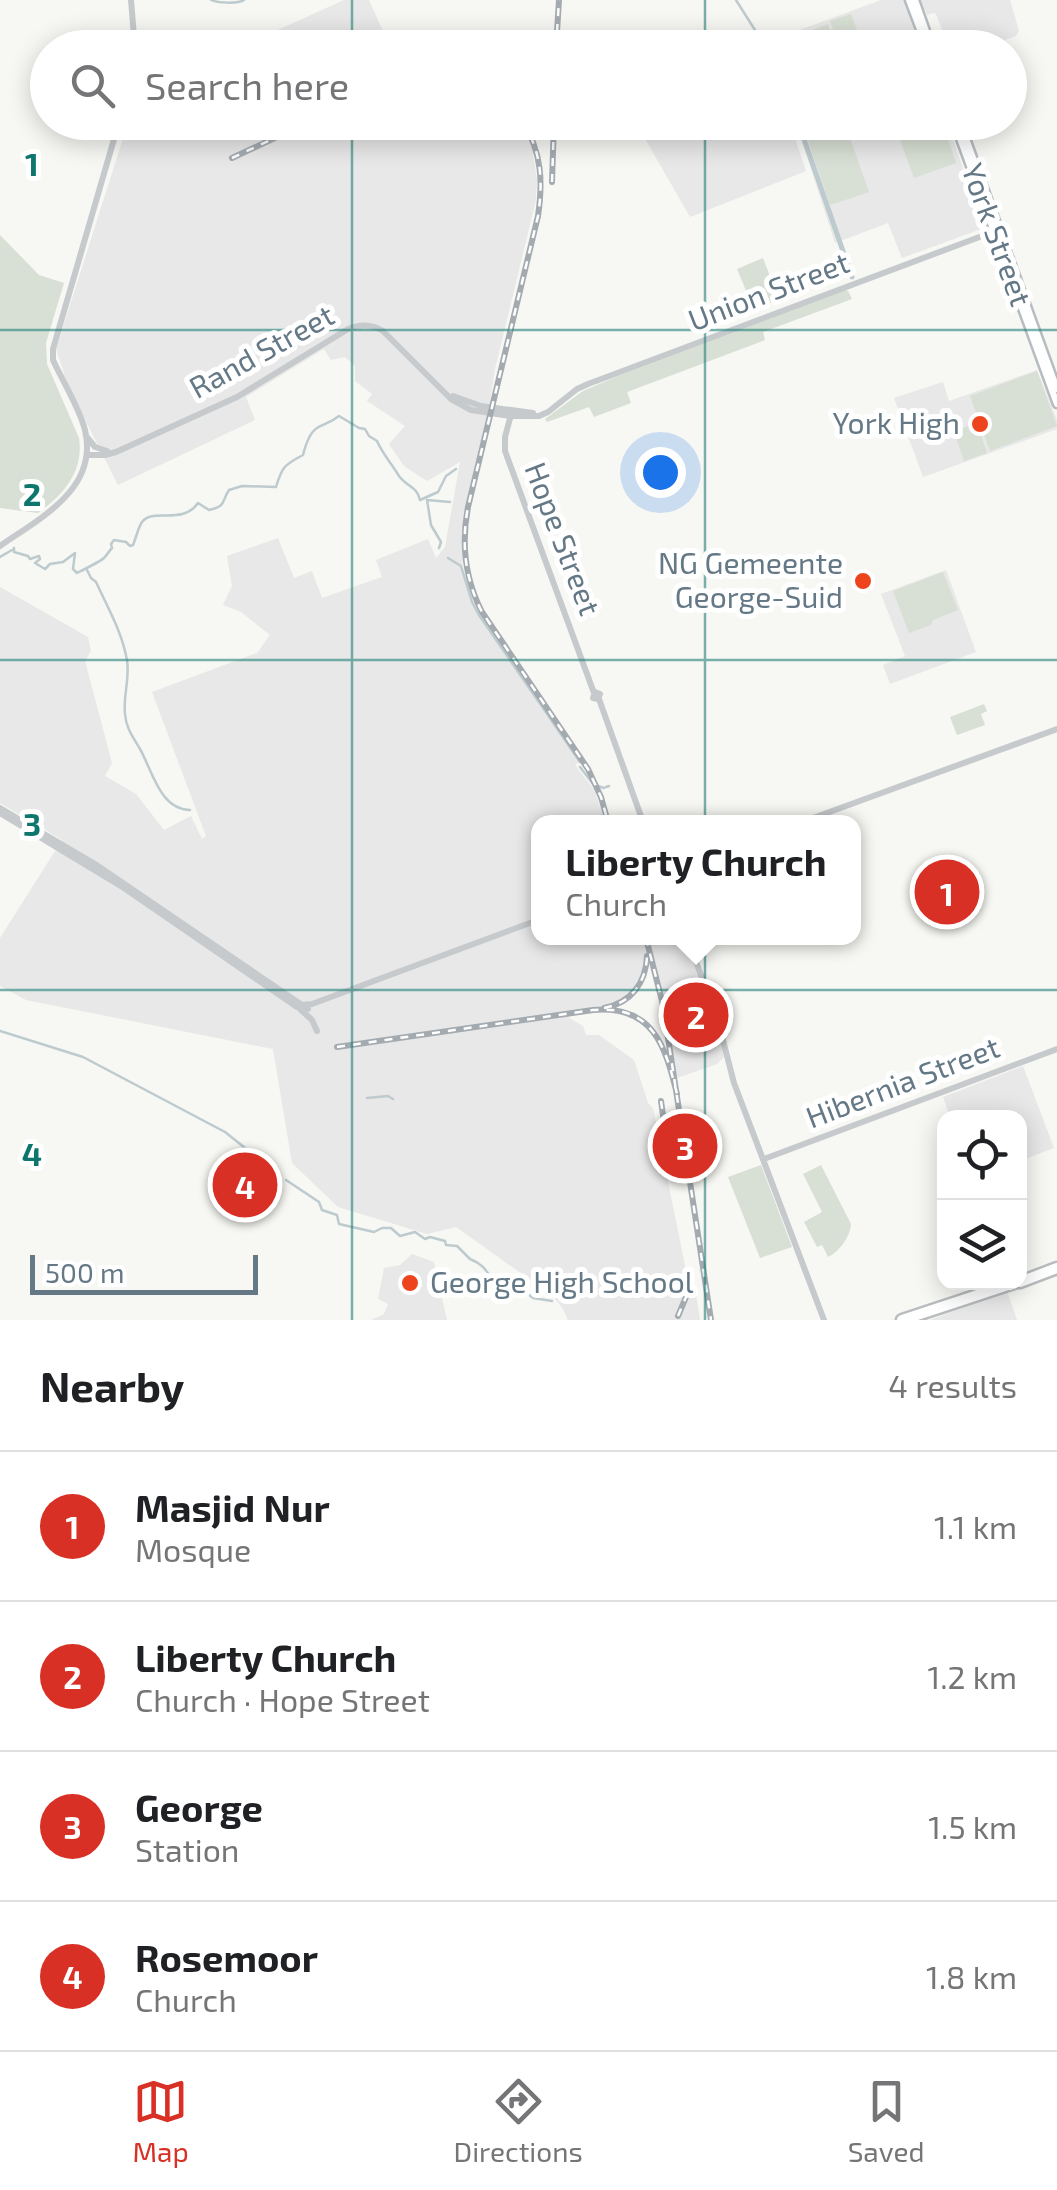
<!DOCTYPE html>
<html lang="en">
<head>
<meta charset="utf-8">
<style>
  body { margin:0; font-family:"Exo 2",sans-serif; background:#f6f6f6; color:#202124 }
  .controls { position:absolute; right:30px; bottom:30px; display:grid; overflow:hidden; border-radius:20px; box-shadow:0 5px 25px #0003 }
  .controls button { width:90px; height:90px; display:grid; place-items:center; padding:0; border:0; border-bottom:2px solid #e0e0e0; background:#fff; color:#202124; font:50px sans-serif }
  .scale { position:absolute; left:30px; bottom:25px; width:228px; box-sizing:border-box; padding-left:10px; border:5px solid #647886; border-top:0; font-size:28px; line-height:35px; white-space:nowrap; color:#647886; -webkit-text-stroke:8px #fff; paint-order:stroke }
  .you { position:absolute; left:660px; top:472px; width:35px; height:35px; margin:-25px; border:8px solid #fff; border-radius:50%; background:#1a73e8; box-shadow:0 0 0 15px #1a73e833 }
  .badge { display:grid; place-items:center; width:65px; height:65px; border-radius:50%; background:#d93025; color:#fff; font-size:32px; font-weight:700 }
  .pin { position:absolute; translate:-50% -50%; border:5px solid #fff; box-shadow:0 2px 10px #0006 }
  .popup { position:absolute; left:531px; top:815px; width:330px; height:130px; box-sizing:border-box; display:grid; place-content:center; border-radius:20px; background:#fff; filter:drop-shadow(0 2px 8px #0005); font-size:32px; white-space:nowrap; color:#757577 }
  .popup b { font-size:38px; color:#202124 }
  .popup::after { content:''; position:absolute; left:50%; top:100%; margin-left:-20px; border:20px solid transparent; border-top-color:#fff }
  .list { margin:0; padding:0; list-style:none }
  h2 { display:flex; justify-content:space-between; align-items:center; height:130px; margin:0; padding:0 40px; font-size:42px }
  h2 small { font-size:32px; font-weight:400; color:#757577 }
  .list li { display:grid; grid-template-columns:65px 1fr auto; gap:30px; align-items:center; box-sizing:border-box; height:150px; padding:0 40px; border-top:2px solid #e0e0e0 }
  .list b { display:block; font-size:38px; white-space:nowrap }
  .list p { margin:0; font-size:32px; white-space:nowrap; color:#757577 }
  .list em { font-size:32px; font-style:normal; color:#757577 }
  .icon { flex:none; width:55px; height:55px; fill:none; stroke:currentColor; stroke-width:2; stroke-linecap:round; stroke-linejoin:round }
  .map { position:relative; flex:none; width:1057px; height:1320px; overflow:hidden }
  .search { position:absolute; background:#fff; box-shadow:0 5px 25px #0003; left:30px; right:30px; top:30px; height:110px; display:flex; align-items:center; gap:25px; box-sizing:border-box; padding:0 35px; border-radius:55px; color:#757577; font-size:38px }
  .sheet { height:730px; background:#fff }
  nav { display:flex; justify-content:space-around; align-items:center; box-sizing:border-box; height:140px; border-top:2px solid #e0e0e0; background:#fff; font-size:28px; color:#757577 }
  nav a { display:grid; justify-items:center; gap:5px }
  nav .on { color:#d93025 }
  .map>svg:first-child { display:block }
  .built { fill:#e7e8e7 }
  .green { fill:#d8dfd4 }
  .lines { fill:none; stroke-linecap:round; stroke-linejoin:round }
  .stream { stroke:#bdcace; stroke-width:2.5 }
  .canal { stroke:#bdcace; stroke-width:5 }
  .secondary-casing { stroke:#b6bcc0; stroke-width:11 }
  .trunk-casing { stroke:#b8bcbf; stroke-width:15 }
  .tertiary { stroke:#c6cacd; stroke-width:6 }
  .secondary { stroke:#fff; stroke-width:6 }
  .trunk { stroke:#fff; stroke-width:10 }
  .rail-casing { stroke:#a4abb0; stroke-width:6 }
  .rail { stroke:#fff; stroke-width:2.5; stroke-dasharray:8; stroke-linecap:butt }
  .grid { fill:none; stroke:#0f766e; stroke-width:2.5; stroke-opacity:0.55 }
  .poi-dot { fill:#ed441d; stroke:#fff; stroke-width:4 }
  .labels { text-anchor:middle; stroke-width:10; stroke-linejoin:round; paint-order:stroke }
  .street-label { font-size:30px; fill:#647886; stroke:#fff }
  .poi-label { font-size:30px; fill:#647886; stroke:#fff; text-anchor:end }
  .grid-label { font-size:32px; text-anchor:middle; font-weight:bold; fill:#0f766e; stroke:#fff; stroke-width:10; stroke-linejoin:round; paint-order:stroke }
</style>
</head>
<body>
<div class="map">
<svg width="1057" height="1320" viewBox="0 0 1057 1320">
  <rect width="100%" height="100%" fill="#f7f7f3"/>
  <path class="built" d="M344 0H369L390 47H240Z
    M881 0H904L920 47 772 48 770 41Z
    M920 0H1010L1019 31 1016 36 985 47H949L936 14 933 13 927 15Z
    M128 123H516L531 142 537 179 536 200 495 369 487 422 465 515 462 570 472 604 481 618 547 717 580 761 575 765 595 791 605 822H538V938H685L716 1022 724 1057 717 1064 677 1078 659 990 647 954 642 978 637 988 627 998 615 1005 568 1017 583 1026 586 1035H599L634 1060 648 1103 653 1108 688 1280 694 1281 700 1320H568L563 1309 553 1296 456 1227 427 1234 338 1207 292 1163 273 1049 26 1000 0 986V938L62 840 0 803V587L88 637 91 651 85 661 112 763 105 776 136 794 164 830 191 816 202 839 206 836 152 692 257 653 270 635 241 612 223 605 232 586 227 556 278 538 294 578 312 571 322 598 382 577 376 560 428 539 436 558 445 547 460 462 427 481 404 466 389 444 405 426 367 401 372 394 355 381V366L345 357 331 360 324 349 246 397 255 420 118 485 68 386 56 349Z
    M636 123H790L806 171 690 217Z
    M796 123H947L984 228 902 258 888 223 835 243Z
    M1037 370 1057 420V429L923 477 894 398 943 382 949 401Z
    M946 570 976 652 890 684 883 665 905 656 881 594Z
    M1023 1066 1054 1148 1020 1161V1118L950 1117 943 1097Z
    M412 1254 434 1262 447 1320H371L384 1314 388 1304 378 1299 384 1268 400 1265Z
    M1007 1291 1017 1320H930Z"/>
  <path class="green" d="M851 14 863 46 839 47 830 21Z
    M828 24 836 47H776L775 44Z
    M802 123H856L846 127 869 192 830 205Z
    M894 123H942L956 163 914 178Z
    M0 235 39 275 64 283 46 343 47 364 79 438C84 472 63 495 38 513L0 508Z
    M763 258 779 300 754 310 737 269Z
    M845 290 848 291 852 299 763 332 765 340 627 392 631 403 594 417 589 407 547 422 545 419 583 391 618 376Z
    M1037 371 1057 426 990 451 970 396Z
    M977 423 987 453 964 461 954 431Z
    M943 572 958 610 933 620 931 625 909 633 893 591Z
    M984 704 987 711 981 714 985 725 957 735 950 717Z
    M761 1165 792 1247 760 1258 728 1177Z
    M821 1165 851 1224C850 1237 840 1251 828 1257L822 1245 817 1247 804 1222 822 1212 803 1174Z"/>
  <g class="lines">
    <path class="stream" d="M211 0C217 3 238 4 244 0
      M736 0 760 38
      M427 500 431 525 441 542 439 548
      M427 500 450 502
      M14 548V552L28 556 30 559 39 556 40 559 35 563 45 569 50 564 63 562 75 553 73 569 77 573C81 571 102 560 104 558 107 555 109 551 112 548L111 544 114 540 126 542 130 546 133 545C136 538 138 528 142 522 153 507 182 526 198 503L209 510C227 506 221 502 229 490L242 486 276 487C282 467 284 465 303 455 305 447 309 433 317 428 325 423 329 424 339 416L359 428 365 429 369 436 377 441C382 453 392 464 399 476 407 487 417 486 420 500L438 492 446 476 456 469
      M0 557 12 550
      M448 558 461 566 472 602 479 615 580 762
      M87 570 91 578 96 582C108 608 122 632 127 660 130 678 123 696 125 714 126 728 133 737 140 749 152 770 160 810 190 810
      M580 767 593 784
      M598 786 604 788
      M606 787 609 786
      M0 1031 83 1057 225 1132 274 1171
      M367 1098 388 1096 393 1099
      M286 1180 319 1202 322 1210 337 1215 339 1224 374 1232 382 1228H391L400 1236 415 1232 425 1239 430 1237 445 1241 446 1245 457 1246 470 1259C490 1267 486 1277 501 1287 506 1290 512 1291 518 1293L522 1289 533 1298 552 1301"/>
    <path class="canal" d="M798 122 852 277"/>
    <defs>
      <path id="secondary" d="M909 0 927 48
        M915 0 932 48
        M954 122 1057 404
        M960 122 1057 389"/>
      <path id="trunk" d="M1020 1282 1057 1268
        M902 1320 1017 1282"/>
    </defs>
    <use href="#secondary" class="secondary-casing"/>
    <use href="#trunk" class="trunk-casing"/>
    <path class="tertiary" d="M131 0 135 48
      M453 396 481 406 533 413
      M512 411 505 437V451L594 693
      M86 436 95 447 107 451
      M87 455H105L116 452 237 397 348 329C360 324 372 324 383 331L451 399 471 410 510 416H539L548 412 577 389 588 384 998 230
      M0 546C40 518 99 489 85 430 79 407 63 382 53 360V349L119 122
      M595 692 600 694 598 699 593 698Z
      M599 699 643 822
      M0 808 95 864 302 1005 312 1004 538 920
      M0 813 124 888 297 1007 308 1009
      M802 822 1057 729
      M687 938 717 1017 734 1083 824 1320
      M300 1009 312 1020 317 1031
      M764 1159 1057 1049"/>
    <use href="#secondary" class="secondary"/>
    <use href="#trunk" class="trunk"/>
    <defs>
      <path id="rail" d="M556 48 559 0
        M523 122C542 153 543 182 538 216L468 507C461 544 465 579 482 612L588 769 601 797 608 822
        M232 158 309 122
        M552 182 554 122
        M646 938 663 1005 711 1320
        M604 1008C631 1003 646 983 647 956
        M337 1047 593 1010C653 1005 665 1045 677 1094
        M661 1101 667 1143
        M678 1316 686 1297V1281"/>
    </defs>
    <use href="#rail" class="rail-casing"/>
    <use href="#rail" class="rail"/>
  </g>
  <path class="grid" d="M352 0V48M705 0V48M352 122V1320M705 122V1320M0 330H1057M0 660H1057M0 990H1057"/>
  <g class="poi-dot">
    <circle cx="980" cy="424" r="10"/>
    <circle cx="863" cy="581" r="10"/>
    <circle cx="410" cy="1283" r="10"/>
  </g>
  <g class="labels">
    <g class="street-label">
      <text transform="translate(996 235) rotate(70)" y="10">York Street</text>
      <text transform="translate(769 292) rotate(-21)" y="10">Union Street</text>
      <text transform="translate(262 352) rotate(-29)" y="10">Rand Street</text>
      <text transform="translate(562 539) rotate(69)" y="10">Hope Street</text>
      <text transform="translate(903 1083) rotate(-21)" y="10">Hibernia Street</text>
    </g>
    <g class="poi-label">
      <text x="960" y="434">York High</text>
      <text x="843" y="574">NG Gemeente<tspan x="843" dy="34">George-Suid</tspan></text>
      <text x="430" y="1293" text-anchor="start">George High School</text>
    </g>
  </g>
  <g class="grid-label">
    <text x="32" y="176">1</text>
    <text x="32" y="506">2</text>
    <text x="32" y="836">3</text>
    <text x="32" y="1166">4</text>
  </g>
</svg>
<div class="controls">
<button><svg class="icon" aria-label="locate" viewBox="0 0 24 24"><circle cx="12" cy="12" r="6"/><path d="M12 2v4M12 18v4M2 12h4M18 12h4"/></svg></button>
<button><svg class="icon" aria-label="layers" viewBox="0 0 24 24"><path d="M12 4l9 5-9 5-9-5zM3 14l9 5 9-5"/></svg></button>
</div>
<div class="scale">500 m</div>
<div class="you"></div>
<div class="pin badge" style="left:947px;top:892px">1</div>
<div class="pin badge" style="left:696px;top:1015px">2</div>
<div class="popup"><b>Liberty Church</b>Church</div>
<div class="pin badge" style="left:685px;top:1146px">3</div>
<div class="pin badge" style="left:245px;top:1185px">4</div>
<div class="search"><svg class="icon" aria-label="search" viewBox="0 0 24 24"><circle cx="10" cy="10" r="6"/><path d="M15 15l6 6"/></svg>Search here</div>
</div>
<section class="sheet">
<h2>Nearby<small>4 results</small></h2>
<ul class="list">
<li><span class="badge">1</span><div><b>Masjid Nur</b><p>Mosque</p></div><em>1.1 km</em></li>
<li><span class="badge">2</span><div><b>Liberty Church</b><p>Church · Hope Street</p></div><em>1.2 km</em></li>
<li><span class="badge">3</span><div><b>George</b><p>Station</p></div><em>1.5 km</em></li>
<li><span class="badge">4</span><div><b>Rosemoor</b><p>Church</p></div><em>1.8 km</em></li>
</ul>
</section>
<nav>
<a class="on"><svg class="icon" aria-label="map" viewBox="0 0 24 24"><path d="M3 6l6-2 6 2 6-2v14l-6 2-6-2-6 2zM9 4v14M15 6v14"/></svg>Map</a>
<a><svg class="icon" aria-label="directions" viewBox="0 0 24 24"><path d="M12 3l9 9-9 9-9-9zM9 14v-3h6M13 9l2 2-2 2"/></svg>Directions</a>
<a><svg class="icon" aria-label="saved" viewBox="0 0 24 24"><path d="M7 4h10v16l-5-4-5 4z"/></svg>Saved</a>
</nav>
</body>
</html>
